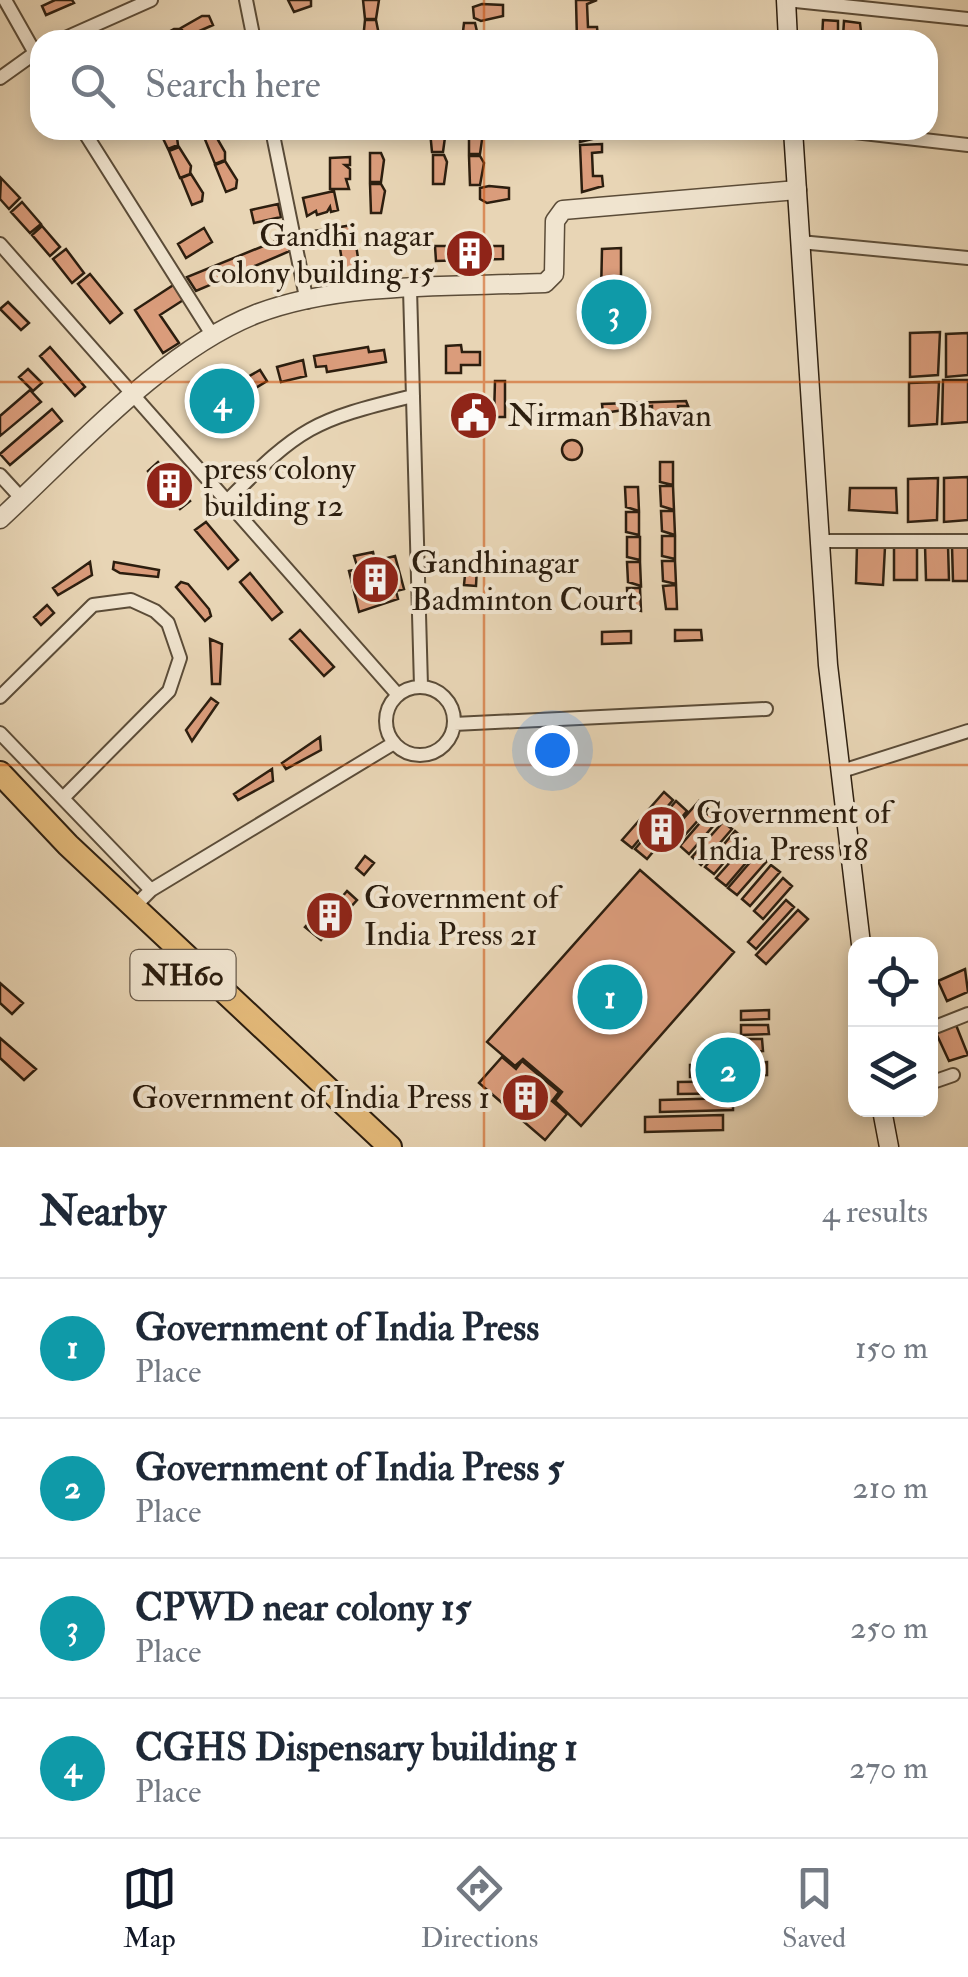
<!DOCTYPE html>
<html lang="en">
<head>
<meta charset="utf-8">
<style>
  body { margin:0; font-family:"IM FELL Double Pica",serif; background:#f2f2f3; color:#1f2937 }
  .controls { position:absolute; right:30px; bottom:30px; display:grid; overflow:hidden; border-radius:20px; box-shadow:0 5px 15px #0003 }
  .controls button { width:90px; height:90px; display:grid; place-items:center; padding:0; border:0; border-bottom:2px solid #e0e1e3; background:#fff; color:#1f2937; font:50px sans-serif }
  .you { position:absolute; left:552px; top:750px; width:35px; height:35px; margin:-25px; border:8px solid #fff; border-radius:50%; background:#1a73e8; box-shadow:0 0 0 15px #1a73e833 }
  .badge { display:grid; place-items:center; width:65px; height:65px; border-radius:50%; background:#111827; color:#fff; font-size:32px; font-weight:700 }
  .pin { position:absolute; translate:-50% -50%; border:5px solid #fff; box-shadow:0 2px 10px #0006 }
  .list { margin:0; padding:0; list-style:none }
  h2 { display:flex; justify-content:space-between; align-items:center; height:130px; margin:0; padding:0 40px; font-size:42px }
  h2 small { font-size:32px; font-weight:400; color:#747a83 }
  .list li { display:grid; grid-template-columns:65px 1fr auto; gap:30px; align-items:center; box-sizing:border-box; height:140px; padding:0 40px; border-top:2px solid #e0e1e3 }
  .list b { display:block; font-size:38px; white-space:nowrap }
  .list p { margin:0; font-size:32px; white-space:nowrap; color:#747a83 }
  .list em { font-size:32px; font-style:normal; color:#747a83 }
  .icon { flex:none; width:55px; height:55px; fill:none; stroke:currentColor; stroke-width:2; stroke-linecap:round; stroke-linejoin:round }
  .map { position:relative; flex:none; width:968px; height:1147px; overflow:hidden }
  .search { position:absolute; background:#fff; box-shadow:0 5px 15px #0003; left:30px; right:30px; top:30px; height:110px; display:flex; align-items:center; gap:25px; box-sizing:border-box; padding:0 35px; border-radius:30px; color:#747a83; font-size:38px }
  .sheet { height:690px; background:#fff }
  nav { display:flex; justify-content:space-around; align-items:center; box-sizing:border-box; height:140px; border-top:2px solid #e0e1e3; background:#fff; font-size:28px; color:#747a83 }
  nav a { display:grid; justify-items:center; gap:5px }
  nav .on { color:#111827 }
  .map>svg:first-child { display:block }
  .building { fill:#da9c7b; stroke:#2c1e0f; stroke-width:2.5 }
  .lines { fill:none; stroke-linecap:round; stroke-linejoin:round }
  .minor-casing { stroke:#5b4c38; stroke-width:16 }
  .tertiary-casing { stroke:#5b4c38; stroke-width:21 }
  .secondary-casing { stroke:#2c1e0f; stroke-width:21 }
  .trunk-casing { stroke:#2c1e0f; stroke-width:26 }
  .minor { stroke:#f0e4cf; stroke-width:12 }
  .tertiary { stroke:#f0e4cf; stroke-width:18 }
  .secondary { stroke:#f0e4cf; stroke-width:18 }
  .trunk { stroke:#e4ba7a; stroke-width:22 }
  .grid { fill:none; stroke:#cc500c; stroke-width:2.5; stroke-opacity:0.55 }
  .labels { text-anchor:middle; stroke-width:8; stroke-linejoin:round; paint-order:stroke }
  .shield { fill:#f0e4cf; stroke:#675949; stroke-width:2.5 }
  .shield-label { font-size:30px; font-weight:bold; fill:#2c1e0f }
  .poi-label { font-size:32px; fill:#2c1e0f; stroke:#f0e4cf; text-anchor:start }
</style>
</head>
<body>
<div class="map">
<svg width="968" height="1147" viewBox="0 0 968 1147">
  <rect width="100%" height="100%" fill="#e8d5b5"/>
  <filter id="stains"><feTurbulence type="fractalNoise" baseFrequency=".002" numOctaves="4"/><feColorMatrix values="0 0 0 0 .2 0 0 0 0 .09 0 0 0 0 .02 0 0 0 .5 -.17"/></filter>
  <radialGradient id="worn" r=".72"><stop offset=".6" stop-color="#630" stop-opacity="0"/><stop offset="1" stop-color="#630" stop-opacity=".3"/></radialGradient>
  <path class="building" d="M55 0H72L74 3 46 15 42 6Z
    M288 0H311V6L294 12Z
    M363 0H379L376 19H365Z
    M576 0H597L587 4 588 27H597L598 38 577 40Z
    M482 4 503 5V16L481 21 474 18 473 7Z
    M202 16H209L213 25 186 37 181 28Z
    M365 20H376L380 40H363Z
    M823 20 838 21V37H843L844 21 860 23 862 40H822Z
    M464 23H475L479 40H462Z
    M174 29H180L185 38 154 40Z
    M159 130H176L178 145 168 149Z
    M446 130 443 152H432L430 131Z
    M469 130 483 133 480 154H469Z
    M580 130H601V137L580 142Z
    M214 133 225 152V160L215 164 204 137Z
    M602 144V152L592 153 593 176H602L603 186 582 192 580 145Z
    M179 147 191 166 190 174 180 178 169 151Z
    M370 153H381L384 160 381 182H370Z
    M433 155H444L447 162 444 184H433Z
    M469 156H480L484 163 480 185H470Z
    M350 157V165H345L350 169V179H346L349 189H330V158Z
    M225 161 237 180 236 188 226 192 215 165Z
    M191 174 203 193 202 201 192 205 181 178Z
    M1 178 20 198 9 209 0 199Z
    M370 184H381L385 191 381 213H371Z
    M489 186 509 188V199L487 203 480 199V188Z
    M334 191 338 210 331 212 330 207 327 212 317 215 316 211 307 216 303 198Z
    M22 202 41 224 30 233 11 212Z
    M278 204 281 217 254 223 251 210Z
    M353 225 360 271 344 274 339 242 309 246 307 232Z
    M42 226 60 247 50 256 32 235Z
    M204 228 212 242 186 258 178 244Z
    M283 238 290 251 196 291 187 277Z
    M435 246H503V259L436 261Z
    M621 248V285H628L629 339H600L602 249Z
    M66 249 84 273 72 283 53 259Z
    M90 274 122 313 110 323 78 284Z
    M178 282 188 297 160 315 179 343 163 353 135 310Z
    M8 302 29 323 21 330 0 309Z
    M940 332 938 375 910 377V333Z
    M968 333V375L946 377V334Z
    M461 345 462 352H480V365H461V373H446V346Z
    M50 347 85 387 75 396 40 356Z
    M368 347 369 352 384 350 386 362 327 372 326 366 316 367 314 356Z
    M303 360 306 376 281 382 277 367Z
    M28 369 42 383 33 391 19 377Z
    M260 370 267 381 233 402 247 423 234 431 225 418 206 430 198 418 214 408 209 399Z
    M943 380H968V422L942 424Z
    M495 381H505V417H494Z
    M939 382 937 424 909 426V383Z
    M30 390 41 402 0 436V416Z
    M686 401 688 406H678V412L652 413V406L603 413 602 404Z
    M52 409 62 421 10 465 0 454Z
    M562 450a10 10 0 1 1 20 0a10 10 0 1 1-20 0Z
    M158 462 190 501 180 509 148 471Z
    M660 462H673V485L660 482Z
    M968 477V520L944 522V478Z
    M938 478 937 520 908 522V479Z
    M660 486H673L674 510 661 506Z
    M625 487H638L639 511 626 507Z
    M850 488H896L897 513 849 510Z
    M661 511H674L675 535 662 531Z
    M626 512H639V535L626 532Z
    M206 522 238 560 228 569 195 530Z
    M662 536H675V559L662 556Z
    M627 537H640V560L627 557Z
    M857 545 885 547 883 585 856 583Z
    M894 545H917V580H894Z
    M925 545H948L949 580H926Z
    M952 546H968V581H953Z
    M373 552 375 561 395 556 404 589 396 591 398 599 359 612 349 571 358 569 354 556Z
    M662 561H675L676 584 663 581Z
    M90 562 92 575 58 595 53 588Z
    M114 562 159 570 158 577 120 573 113 569Z
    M627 562H640L641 586 628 582Z
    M466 565 477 566 476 586 464 585Z
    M250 573 282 612 272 620 240 582Z
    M181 582 188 584 209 609 211 616 205 621 176 587Z
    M676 585 677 609H666L663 586Z
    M627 588H640L641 611 628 608Z
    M47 605 54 613 41 625 34 617Z
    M300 630 334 667 324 676 290 639Z
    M675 630H701L702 640 675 641Z
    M631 631V643L602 644V632Z
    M210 639 222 644 220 684H212Z
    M211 698 218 703 192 741 186 730Z
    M320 737 321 750 286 769 282 763Z
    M272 769 273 781 238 800 234 794Z
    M664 792 673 800 632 848 622 840Z
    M676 801 687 811 647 859 635 849Z
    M699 801 708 809 677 844 668 836Z
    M711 810 720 818 689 854 680 846Z
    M723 822 732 829 701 865 692 857Z
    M735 831 744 839 714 874 705 867Z
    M747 843 756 851 726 886 716 878Z
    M758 853 767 861 737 895 728 888Z
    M365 856 374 863 364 875 356 868Z
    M771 865 780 872 750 906 742 899Z
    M640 870 734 952 581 1126 555 1101 562 1092 523 1059 515 1066 487 1042Z
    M783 878 792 886 763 919 754 911Z
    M347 891 357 900 321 940 305 927 330 899 336 904Z
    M786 900 794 907 756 949 748 942Z
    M798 910 808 919 766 964 756 955Z
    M965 969 968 992 947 1001 938 981Z
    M0 983 23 1003 12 1014 0 1003Z
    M769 1010V1019L741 1020V1011Z
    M741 1025H768L769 1034 741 1035Z
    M956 1025 968 1055 949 1061 936 1033Z
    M0 1038 36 1069 24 1080 0 1058Z
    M741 1039H762L763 1051 741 1052Z
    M502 1057 516 1069 522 1061 559 1092 552 1101 567 1114 545 1140 479 1083Z
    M767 1062V1075L690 1077V1065Z
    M755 1081V1093L678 1094V1082Z
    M733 1098V1110L660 1112V1100Z
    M723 1115V1130L645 1132V1117Z"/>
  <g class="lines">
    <defs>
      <path id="minor" d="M5 0 35 53 40 50
        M246 0 254 40
        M786 0 968 19
        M61 40 151 0
        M0 78 35 53 40 61
        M83 130 213 336
        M272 130 307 302
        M837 130 968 145
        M800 242 968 258
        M0 244 398 695
        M410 289 421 686
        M0 475 22 499
        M228 500C300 427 313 420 413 396
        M820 541H968
        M386 721a34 34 0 1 1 68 0a34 34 0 1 1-68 0Z
        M0 697 93 605 131 600 155 611 168 623 180 658 169 691 63 798
        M454 724 766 709
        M0 733 151 890 134 907
        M839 772 968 731
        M151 890 394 743
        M930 1029 968 1014
        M930 1083 953 1075"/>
      <path id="tertiary" d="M0 519C74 451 162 351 256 314 342 281 455 287 545 283L554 274 555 221 563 210 797 190"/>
      <path id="secondary" d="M786 0 788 40
        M793 130 828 665 861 944
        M882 1110 889 1147"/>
      <path id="trunk" d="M0 773 68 845 390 1147"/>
    </defs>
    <use href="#minor" class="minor-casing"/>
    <use href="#tertiary" class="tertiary-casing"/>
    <use href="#secondary" class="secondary-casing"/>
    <use href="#trunk" class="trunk-casing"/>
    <use href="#minor" class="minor"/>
    <use href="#tertiary" class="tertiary"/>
    <use href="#secondary" class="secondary"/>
    <use href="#trunk" class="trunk"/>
  </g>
  <path class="grid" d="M484 0V40M484 130V1147M0 382H968M0 765H968"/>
  <defs>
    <symbol id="building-disc" viewBox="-11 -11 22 22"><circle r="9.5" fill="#8f2418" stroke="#f0e4cf"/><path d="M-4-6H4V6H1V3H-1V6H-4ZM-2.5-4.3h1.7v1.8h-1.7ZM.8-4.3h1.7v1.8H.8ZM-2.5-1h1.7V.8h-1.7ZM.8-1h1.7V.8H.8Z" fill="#fff"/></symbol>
    <symbol id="civic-disc" viewBox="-11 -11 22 22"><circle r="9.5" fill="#8f2418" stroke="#f0e4cf"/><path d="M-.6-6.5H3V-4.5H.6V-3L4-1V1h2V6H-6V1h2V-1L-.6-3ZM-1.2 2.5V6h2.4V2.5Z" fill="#fff"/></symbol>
  </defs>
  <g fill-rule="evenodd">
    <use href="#building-disc" x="442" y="226" width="55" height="55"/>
    <use href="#civic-disc" x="446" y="388" width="55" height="55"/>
    <use href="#building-disc" x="142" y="458" width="55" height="55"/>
    <use href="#building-disc" x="348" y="552" width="55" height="55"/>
    <use href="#building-disc" x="634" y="802" width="55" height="55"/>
    <use href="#building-disc" x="302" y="888" width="55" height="55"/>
    <use href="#building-disc" x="498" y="1070" width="55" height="55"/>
  </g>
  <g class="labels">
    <rect class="shield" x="130.5" y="950" width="105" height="50" rx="8"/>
    <g class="shield-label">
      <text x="183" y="985">NH60</text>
    </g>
    <g class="poi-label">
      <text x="434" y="246" text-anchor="end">Gandhi nagar<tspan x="434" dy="37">colony building 15</tspan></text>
      <text x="508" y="426">Nirman Bhavan</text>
      <text x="204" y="479">press colony<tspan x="204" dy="37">building 12</tspan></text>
      <text x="411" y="573">Gandhinagar<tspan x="411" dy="37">Badminton Court</tspan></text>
      <text x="696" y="823">Government of<tspan x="696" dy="37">India Press 18</tspan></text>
      <text x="364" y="908">Government of<tspan x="364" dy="37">India Press 21</tspan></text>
      <text x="490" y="1108" text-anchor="end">Government of India Press 1</text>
    </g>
  </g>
  <rect width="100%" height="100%" filter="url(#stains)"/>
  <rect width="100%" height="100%" fill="url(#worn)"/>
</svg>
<div class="controls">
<button><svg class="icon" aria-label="locate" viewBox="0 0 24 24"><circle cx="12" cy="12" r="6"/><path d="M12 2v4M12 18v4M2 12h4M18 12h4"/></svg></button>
<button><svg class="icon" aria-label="layers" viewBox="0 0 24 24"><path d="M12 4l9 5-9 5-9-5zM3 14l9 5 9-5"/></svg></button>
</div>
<div class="you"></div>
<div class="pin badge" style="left:610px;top:997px;background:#0f9aa8">1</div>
<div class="pin badge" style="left:728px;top:1070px;background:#0f9aa8">2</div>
<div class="pin badge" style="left:614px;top:312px;background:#0f9aa8">3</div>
<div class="pin badge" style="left:222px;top:401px;background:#0f9aa8">4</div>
<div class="search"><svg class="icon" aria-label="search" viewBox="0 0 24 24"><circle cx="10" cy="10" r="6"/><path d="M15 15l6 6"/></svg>Search here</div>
</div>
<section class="sheet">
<h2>Nearby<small>4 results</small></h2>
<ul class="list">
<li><span class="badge" style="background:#0f9aa8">1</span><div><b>Government of India Press</b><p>Place</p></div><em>150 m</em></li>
<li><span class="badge" style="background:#0f9aa8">2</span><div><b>Government of India Press 5</b><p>Place</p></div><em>210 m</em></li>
<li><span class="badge" style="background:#0f9aa8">3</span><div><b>CPWD near colony 15</b><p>Place</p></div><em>250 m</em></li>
<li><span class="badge" style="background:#0f9aa8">4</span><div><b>CGHS Dispensary building 1</b><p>Place</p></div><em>270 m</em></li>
</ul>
</section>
<nav>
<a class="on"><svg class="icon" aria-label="map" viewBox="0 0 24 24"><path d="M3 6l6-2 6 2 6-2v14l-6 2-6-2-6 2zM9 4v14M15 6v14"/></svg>Map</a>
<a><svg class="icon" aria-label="directions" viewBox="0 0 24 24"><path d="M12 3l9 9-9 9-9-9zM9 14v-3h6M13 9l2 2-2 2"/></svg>Directions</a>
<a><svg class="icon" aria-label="saved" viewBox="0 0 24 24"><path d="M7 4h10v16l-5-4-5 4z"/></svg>Saved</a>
</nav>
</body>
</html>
